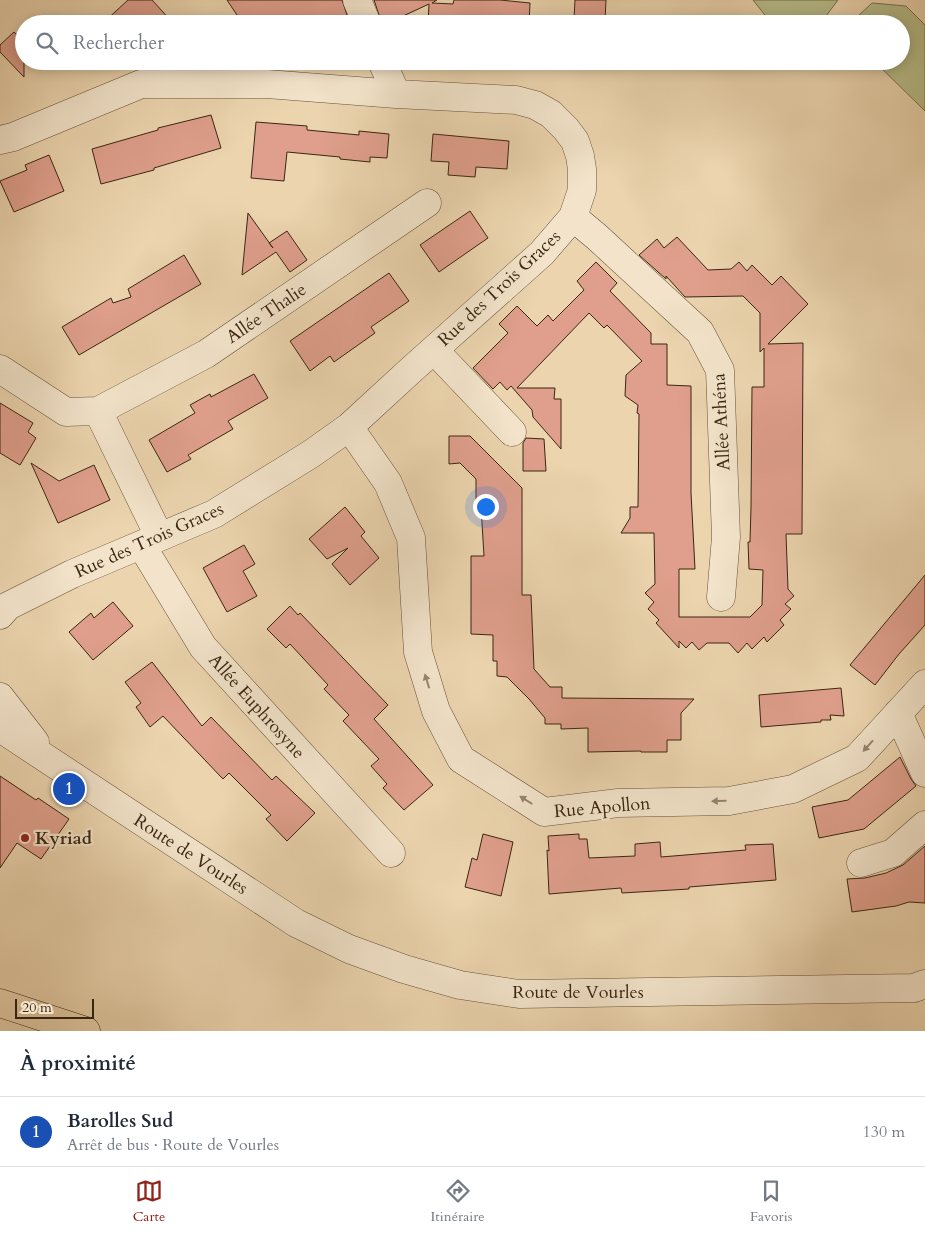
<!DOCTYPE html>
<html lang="fr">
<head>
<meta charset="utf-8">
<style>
  body { margin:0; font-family:Cardo,serif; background:#f2f2f3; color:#1f2937 }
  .scale { position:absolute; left:15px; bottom:12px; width:79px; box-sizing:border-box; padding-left:5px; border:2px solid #3a2611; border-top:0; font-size:14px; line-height:18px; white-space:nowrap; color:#3a2611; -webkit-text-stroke:4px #f2e3ca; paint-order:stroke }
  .you { position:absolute; left:485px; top:506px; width:18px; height:18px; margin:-12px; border:4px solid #fff; border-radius:50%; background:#1a73e8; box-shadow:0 0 0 8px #1a73e833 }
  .badge { display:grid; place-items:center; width:32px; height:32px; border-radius:50%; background:#8f2418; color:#fff; font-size:16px; font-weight:700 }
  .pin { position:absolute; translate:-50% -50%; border:2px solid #fff; box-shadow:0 1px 5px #0006 }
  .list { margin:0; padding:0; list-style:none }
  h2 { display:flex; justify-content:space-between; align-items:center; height:65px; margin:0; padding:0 20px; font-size:21px }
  h2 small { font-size:16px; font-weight:400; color:#747a83 }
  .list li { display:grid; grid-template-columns:32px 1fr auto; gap:15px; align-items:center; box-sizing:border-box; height:70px; padding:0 20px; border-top:1px solid #e0e1e3 }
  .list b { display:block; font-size:19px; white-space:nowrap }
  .list p { margin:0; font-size:16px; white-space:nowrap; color:#747a83 }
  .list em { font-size:16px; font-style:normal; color:#747a83 }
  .icon { flex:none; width:28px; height:28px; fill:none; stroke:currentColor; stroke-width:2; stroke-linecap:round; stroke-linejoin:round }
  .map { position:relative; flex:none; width:925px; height:1031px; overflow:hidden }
  .search { position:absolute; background:#fff; box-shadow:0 2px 12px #0003; left:15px; right:15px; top:15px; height:55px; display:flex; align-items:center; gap:12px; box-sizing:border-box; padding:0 18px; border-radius:28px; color:#747a83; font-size:19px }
  .sheet { height:135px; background:#fff }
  nav { display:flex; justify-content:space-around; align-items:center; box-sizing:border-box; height:70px; border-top:1px solid #e0e1e3; background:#fff; font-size:14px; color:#747a83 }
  nav a { display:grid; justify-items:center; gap:2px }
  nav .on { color:#8f2418 }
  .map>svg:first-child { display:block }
  .green { fill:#b7bd8a; stroke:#78724e }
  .building { fill:#df9f8c; stroke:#3a2611 }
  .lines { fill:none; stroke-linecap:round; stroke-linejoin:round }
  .street-casing { stroke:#665238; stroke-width:29 }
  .highway-casing { stroke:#3a2611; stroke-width:29 }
  .street { stroke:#f2e3ca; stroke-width:28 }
  .highway { stroke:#ebd4ae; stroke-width:28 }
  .oneway { fill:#96846e }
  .poi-dot { fill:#8f2418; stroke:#f2e3ca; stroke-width:2 }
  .labels { text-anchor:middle; stroke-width:4.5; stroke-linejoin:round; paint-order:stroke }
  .street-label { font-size:18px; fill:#3a2611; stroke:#f2e3ca }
  .poi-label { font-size:18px; font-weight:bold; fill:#3a2611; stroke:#f2e3ca; text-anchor:start }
</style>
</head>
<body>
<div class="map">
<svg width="925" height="1031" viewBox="0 0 925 1031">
  <rect width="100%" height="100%" fill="#ebd4ae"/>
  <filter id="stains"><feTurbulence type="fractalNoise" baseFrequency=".004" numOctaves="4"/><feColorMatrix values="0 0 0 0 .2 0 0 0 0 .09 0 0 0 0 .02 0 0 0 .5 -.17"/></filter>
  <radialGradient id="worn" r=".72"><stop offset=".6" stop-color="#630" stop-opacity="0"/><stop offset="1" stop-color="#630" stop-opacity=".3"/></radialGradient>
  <path class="green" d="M753 0H838L820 24H772Z
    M872 3 906 6 925 25V111L874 61H901V24H857L856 18Z"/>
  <path class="building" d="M128 0H152L174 24H102Z
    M227 0H342L350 24H243Z
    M374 0H437L432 3 453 4 454 0H500L530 3 529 24H428L429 4 386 24H382Z
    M575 0H606L605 21 574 19Z
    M14 32 24 42V77L0 52V45Z
    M211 115 221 148 154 168V170L101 184 92 149 158 130V128Z
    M256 122 307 126V130L359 135V131L389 134 387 158 370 157V162L340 159V157L287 152 284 181 251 178Z
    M433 134 509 141 507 169 476 167 475 177 448 175 449 162 431 161Z
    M49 155 64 191 14 212 0 181 27 170 25 165Z
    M470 211 488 238 439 272 420 245Z
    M248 213 273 248 269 243 287 231 307 260 290 272 276 252 242 275Z
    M677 237 708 270 731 269 739 262 747 271 752 265 772 285 781 276 808 304 768 344 803 343 802 534H786L788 589 794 596 785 604 791 609 780 620 784 625 767 642 764 637 752 649 747 643 738 653 729 643H707L699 650 692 642 686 648 679 641V648L656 623 659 620 648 609 654 602 645 593 655 584 654 533H621L630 518V507H638L639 414 637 413 638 405 625 396 626 375 642 361 607 325 604 328 589 313 517 388H555L554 399H561V449L533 417 532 410 511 386 507 390 500 382 493 389 473 368 508 333 499 324 517 306 537 326 548 315 553 321 584 290 577 281 596 262 617 283 610 291 651 333V344H667V385L691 386V493L695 569H679V617H750L762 605 763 570 749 569 748 542H750L751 507 752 387H764V348L760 352V313L743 296 685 297 666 276V279L639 255 657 239 664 248Z
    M184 255 201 284 79 355 62 327 111 298 113 303 131 297 128 289Z
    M389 273 409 301 371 327 375 333 334 362 330 356 310 371 290 341Z
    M254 374 268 398 228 421 233 429 188 455 191 459 167 472 149 440 195 413 190 405 210 394 211 397Z
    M0 403 33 423 28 432 36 438 20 465 0 453Z
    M449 436H470L522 488V595H531L534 669 550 687H562V698L694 699 681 713V740H667V752H641V751L588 752V728L561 729V724H545V718L529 699 507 677 497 676V661H493V635L471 634V556H484L481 507 476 506V479L460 463 449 464Z
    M526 438 544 439 546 471H523V443Z
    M31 463 59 481 94 465 110 500 58 523Z
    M345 507 365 532 361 536 379 558 350 585 332 564 348 548 327 559 309 539Z
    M244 545 255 564 243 571 257 596 227 612 203 568Z
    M925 575V625L899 654 875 685 850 665Z
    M113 602 133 626 93 660 69 632 91 613 94 618Z
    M290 606 298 615 300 613 388 705 374 719 433 785 404 810 383 788 387 784 371 766 379 759 343 721 349 715 324 689 328 685 290 644 286 648 267 629Z
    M152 662 202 726 211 717 272 780 276 776 315 813 287 841 266 819 271 815 229 773 223 779 163 716 150 727 136 707 141 703 125 682Z
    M841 688 844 716 830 715 831 720H821V722L761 727 759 695Z
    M900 757 911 779 916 786 864 829 819 838 812 807 848 800Z
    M0 776 36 800 38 798 69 819 41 859 17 843 0 868Z
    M483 834 513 842 501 896 465 887 472 858 477 860Z
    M579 834V839H587L589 858 635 856V844L660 842 661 857 746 850 745 845 773 844 776 880 689 887V889L622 893 621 888 549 894 547 850 549 851 548 836Z
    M925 846V903L909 902 896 906 852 912 847 879 865 878 886 873 903 865Z"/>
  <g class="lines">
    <defs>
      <path id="street" d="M357 0 367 24
        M382 61 396 94
        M0 140 13 137 141 84H267L396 94 516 100 535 105 551 114 566 129 575 141 580 156 582 169V190L573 217 542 253 411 370 349 427 311 454 214 514 72 574 8 606 0 615
        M573 217 597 237 700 332 720 370 726 537 721 597
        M434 350 512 432
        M0 369 66 412 98 411 159 536
        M98 411 206 354 427 203
        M349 427 388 483 411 538 418 652 436 711 461 759 544 812 618 803 729 801 793 789 857 758 925 684
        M142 546 203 647 391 853
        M0 697 35 742
        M898 713 925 773
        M0 728 296 923 349 949 404 969 460 985 519 994 914 988 925 984
        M861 863 893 853 925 825"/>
      <path id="highway" d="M0 1003 86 1031"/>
    </defs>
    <use href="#street" class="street-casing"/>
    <use href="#highway" class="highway-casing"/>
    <use href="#street" class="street"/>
    <use href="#highway" class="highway"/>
  </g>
  <defs><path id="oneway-solid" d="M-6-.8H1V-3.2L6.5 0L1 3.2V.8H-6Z" transform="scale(1.25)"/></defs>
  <g class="oneway">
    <use href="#oneway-solid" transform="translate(427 681) rotate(-107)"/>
    <use href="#oneway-solid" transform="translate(868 746) rotate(132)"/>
    <use href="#oneway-solid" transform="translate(526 800) rotate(-148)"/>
    <use href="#oneway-solid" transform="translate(719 801) rotate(179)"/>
  </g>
  <circle class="poi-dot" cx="25" cy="838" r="5"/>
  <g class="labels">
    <g class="street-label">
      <text transform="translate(499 288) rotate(-43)" y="6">Rue des Trois Graces</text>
      <text transform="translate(266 313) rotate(-34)" y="6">Allée Thalie</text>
      <text transform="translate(721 422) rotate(-93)" y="6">Allée Athéna</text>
      <text transform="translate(149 540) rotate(-24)" y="6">Rue des Trois Graces</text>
      <text transform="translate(257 706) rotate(48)" y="6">Allée Euphrosyne</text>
      <text transform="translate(602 807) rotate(-5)" y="6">Rue Apollon</text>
      <text transform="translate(191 854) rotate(33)" y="6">Route de Vourles</text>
      <text x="578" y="998">Route de Vourles</text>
    </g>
    <g class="poi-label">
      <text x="35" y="844">Kyriad</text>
    </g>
  </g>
  <rect width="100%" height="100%" filter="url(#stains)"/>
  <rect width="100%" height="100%" fill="url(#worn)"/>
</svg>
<div class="scale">20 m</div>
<div class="you"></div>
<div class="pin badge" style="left:69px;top:789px;background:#1a4fb4">1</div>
<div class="search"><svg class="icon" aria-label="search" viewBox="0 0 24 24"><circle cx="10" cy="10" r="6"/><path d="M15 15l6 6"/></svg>Rechercher</div>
</div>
<section class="sheet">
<h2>À proximité<small></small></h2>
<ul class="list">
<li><span class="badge" style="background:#1a4fb4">1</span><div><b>Barolles Sud</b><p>Arrêt de bus · Route de Vourles</p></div><em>130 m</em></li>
</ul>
</section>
<nav>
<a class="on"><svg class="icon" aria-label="map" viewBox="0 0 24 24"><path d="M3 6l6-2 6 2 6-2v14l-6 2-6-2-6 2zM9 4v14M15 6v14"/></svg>Carte</a>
<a><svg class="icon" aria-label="directions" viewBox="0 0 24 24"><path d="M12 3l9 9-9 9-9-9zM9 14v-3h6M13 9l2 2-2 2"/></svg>Itinéraire</a>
<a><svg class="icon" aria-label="saved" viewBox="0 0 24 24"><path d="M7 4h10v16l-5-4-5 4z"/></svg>Favoris</a>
</nav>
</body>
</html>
